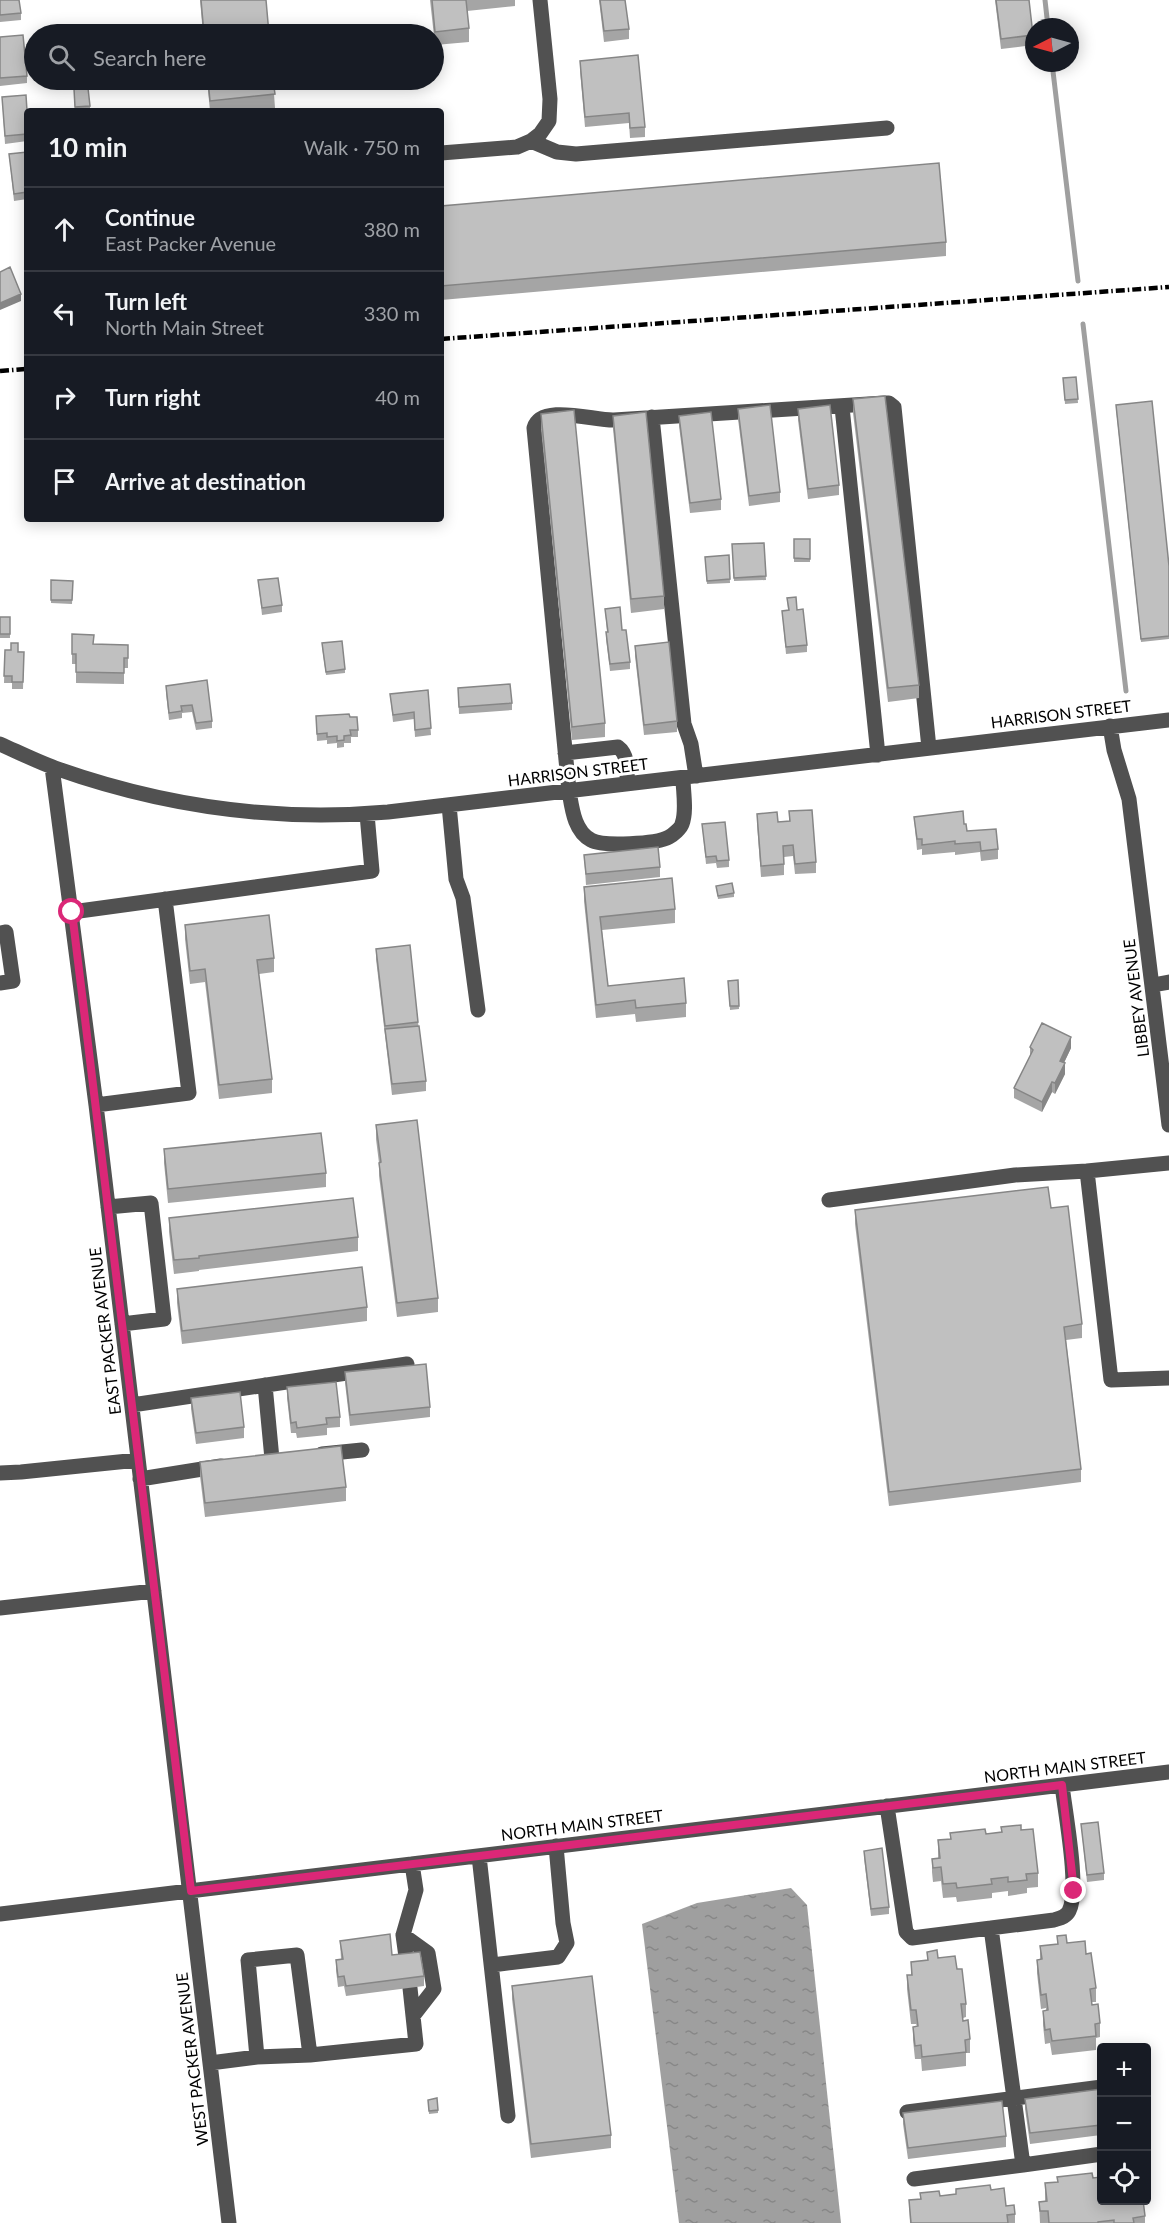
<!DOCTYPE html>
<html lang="en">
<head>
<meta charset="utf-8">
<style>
  body { margin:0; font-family:Lato,sans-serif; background:#242831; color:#f1f3f6 }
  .controls { position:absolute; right:18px; bottom:18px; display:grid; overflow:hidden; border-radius:6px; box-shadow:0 3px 15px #0003 }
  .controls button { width:54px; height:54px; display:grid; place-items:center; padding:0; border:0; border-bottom:2px solid #363941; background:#171b24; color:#f1f3f6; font:30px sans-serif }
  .compass { position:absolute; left:1025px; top:18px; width:54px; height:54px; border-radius:50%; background:#171b24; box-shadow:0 3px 15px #0003; rotate:264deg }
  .stop { position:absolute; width:18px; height:18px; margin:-14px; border:4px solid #db2777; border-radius:50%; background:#fff }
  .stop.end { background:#db2777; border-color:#fff; box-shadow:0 2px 6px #0008 }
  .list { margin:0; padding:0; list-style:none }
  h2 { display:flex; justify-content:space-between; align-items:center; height:78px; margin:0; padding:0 24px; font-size:26px }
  h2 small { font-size:20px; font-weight:400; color:#9ea1a6 }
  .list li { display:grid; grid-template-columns:39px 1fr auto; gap:18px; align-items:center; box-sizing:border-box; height:84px; padding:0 24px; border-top:2px solid #363941 }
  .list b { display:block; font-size:22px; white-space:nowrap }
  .list p { margin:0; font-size:20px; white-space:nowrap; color:#9ea1a6 }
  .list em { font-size:20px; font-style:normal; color:#9ea1a6 }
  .icon { flex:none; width:33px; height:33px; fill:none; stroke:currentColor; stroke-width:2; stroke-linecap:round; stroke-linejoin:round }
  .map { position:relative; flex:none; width:1169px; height:2223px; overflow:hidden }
  .search { position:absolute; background:#171b24; box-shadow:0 3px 15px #0003; left:24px; top:24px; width:420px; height:66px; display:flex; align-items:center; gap:15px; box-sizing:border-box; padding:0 21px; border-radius:33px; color:#9ea1a6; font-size:22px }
  .panel { position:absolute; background:#171b24; box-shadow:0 3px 15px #0003; left:24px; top:108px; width:420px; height:414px; border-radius:6px }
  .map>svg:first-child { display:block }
  .water { fill:url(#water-ripples) }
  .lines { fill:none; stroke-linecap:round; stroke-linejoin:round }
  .stream { stroke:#9f9f9f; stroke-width:5 }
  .minor { stroke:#515151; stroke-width:15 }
  .rail { stroke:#000; stroke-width:4.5; stroke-dasharray:9 3 1.5 3; stroke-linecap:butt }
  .wall { fill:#a5a5a5 }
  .shaded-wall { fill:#868686 }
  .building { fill:#c0c0c0; stroke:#868686; stroke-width:1.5 }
  .route { stroke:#db2777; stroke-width:8 }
  .labels { text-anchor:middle; stroke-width:6; stroke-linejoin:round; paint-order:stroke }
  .street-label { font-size:16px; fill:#000; stroke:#fff }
</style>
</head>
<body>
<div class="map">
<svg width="1169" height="2223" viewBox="0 0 1169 2223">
  <defs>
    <pattern id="water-ripples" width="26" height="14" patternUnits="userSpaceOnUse" patternTransform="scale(1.5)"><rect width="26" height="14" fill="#9f9f9f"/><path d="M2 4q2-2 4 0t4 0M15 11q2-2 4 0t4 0" fill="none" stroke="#878787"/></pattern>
  </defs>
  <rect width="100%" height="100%" fill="#fff"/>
  <path class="water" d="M791 1888 807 1905 841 2223H679L642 1924 697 1903Z"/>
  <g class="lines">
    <path class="stream" d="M1045 0 1048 27
      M1052 63 1078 281
      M1083 324 1126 691"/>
    <path class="minor" d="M531 141 557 152 576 154 887 128
      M441 153 517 147 531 141 540 134 549 121 550 99 540 0
      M842 407 878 755
      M652 417 684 724 691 744 696 776
      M1110 726 1114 750 1129 799 1169 1125
      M0 744C18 752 36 761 55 768 162 806 274 822 388 812L1169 720
      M565 753 618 747C629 755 627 772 627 784
      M52 767 96 1105 229 2223
      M683 778C683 791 687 811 682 824 681 828 673 835 669 837 657 844 603 847 591 840 574 831 572 808 569 791L534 428C541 403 595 421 614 420L884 403H889L894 407 929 748
      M449 805 456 879 463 898 478 1010
      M72 912 372 871 367 814
      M0 933 6 932 13 981 0 983
      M1153 985 1169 982
      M96 1105 189 1093 165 899
      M1169 1163 1087 1171 1111 1380 1169 1378
      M829 1200 1015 1175 1087 1171
      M108 1207 151 1203 164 1319 122 1324
      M265 1385 272 1459
      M132 1405 407 1364
      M322 1454 362 1450
      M0 1473 21 1472 138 1460
      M140 1479 221 1466
      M0 1608 154 1591
      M887 1806 906 1932 912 1938 1054 1920C1060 1918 1066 1917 1069 1911 1080 1890 1065 1812 1062 1785
      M479 1856 508 2116
      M0 1914 1169 1772
      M403 1935 428 1953 434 1989 413 2016
      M407 1964 403 1935 416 1890 412 1864
      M492 1965 558 1957 567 1943 563 1923 556 1846
      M257 2057 248 1960 297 1955 310 2055
      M210 2063 257 2057 310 2055 416 2044 410 1988
      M907 2112 1102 2087
      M1023 2165 1102 2154
      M914 2179 1023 2165 991 1928"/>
    <path class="rail" d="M441 339 1169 287
      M0 371 27 369"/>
  </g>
  <path class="wall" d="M0 0 21 13V20L0 22Z
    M200 0H266L269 34H203Z
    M430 0H515V6L467 11 469 28V42L435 45Z
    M599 0H625L629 29V39L604 42Z
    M995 0H1029L1033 35V45L1001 49Z
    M0 37 27 76V83L0 86Z
    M580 61 645 127V137L630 138 629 123 585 127 580 71Z
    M207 80H273L275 108 244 111H210Z
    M74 89 90 106V109L75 111Z
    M2 97 27 111V141L5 144Z
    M27 152V199L14 201 9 154Z
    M441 206 946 242V256L441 300Z
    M1076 377 1078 403 1065 404 1063 378Z
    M853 399 919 685V698L888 702 853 413Z
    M738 409 780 492V502L749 506 738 419Z
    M798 409 839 485V495L808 499 798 420Z
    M1116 409 1169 566V639L1141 642Z
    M541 414 605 723V737L572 740 541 428Z
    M613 416 664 596V609L631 613 613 429Z
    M679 416 721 499V510L690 513 679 426Z
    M794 539H810V562H794Z
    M764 543 766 580 734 581 732 544Z
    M729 555 730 583 707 584 705 557Z
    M51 580 73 581 72 604 51 603Z
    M258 580 282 605V612L262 615Z
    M787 598 807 645V652L786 654 782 611 788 610Z
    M605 609 622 630 630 662V669L610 671 606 639V632H607Z
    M0 617H10V638H0Z
    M72 634 93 644 128 645V668H124V684L76 683V664H72Z
    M635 646 677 721V732L644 735 635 656Z
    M322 647 345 669V673L326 675Z
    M5 650 24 652 23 689H12V683H4Z
    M207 680 212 721V728L196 730 192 712 182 713V718L169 720 166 693V686Z
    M458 688 512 703V710L459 714Z
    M428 690 431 735 415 737 414 719 393 722 390 694Z
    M316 716 350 717 358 730V737H351V743H344V747L337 748V743L327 744V740L317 741Z
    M789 811 816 862V873L795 874 793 856 784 857V875L761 877 757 824V814L778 822 789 821Z
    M914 817 964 824 967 831 998 849V859L981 861 980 852 955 855V852L922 855V849L917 850Z
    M702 824 729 860V867L717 868 716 863 706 864Z
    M584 855 660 867V877L586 885Z
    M716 886 734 893V897L718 899Z
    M584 887 675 909V923L602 930 608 986 686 1003V1017L636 1022 635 1014 596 1018 584 901Z
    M185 925 274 958V972L259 974 272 1079V1093L219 1099 205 982 190 984 185 939Z
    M376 949 418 1022 426 1081V1091L392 1095 376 959Z
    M738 980 739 1009 730 1010 728 981Z
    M1030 1047 1071 1048 1064 1063 1065 1074 1055 1094 1052 1092 1042 1112 1014 1098V1088L1030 1056Z
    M376 1125 438 1298V1312L397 1317 379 1176V1163L376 1139Z
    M164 1149 326 1173V1187L168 1203 164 1163Z
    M1051 1208 1082 1324V1338L1066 1340 1081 1469V1482L889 1506 855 1224V1210Z
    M169 1218 358 1237V1251L199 1270V1271L174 1274 169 1232Z
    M177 1289 367 1307V1321L182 1344 177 1303Z
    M345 1372 430 1407V1417L350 1426 345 1383Z
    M287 1387 340 1417V1427L327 1428V1435L297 1438 296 1433H291L287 1398Z
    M191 1398 244 1427V1438L196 1444 191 1409Z
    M200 1462 346 1487V1501L205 1517 200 1476Z
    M1081 1824 1104 1873V1880L1087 1882Z
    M1001 1827 1021 1830 1038 1873V1887L1027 1888V1893L1008 1896V1891L992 1893V1898L957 1902 956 1897 943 1898 941 1881 933 1882 932 1872V1859L938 1858V1840L950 1839V1833L986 1834 1001 1833Z
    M864 1851 889 1907V1914L871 1916 864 1858Z
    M1057 1936 1086 1954 1096 1988V2002H1092V2005L1100 2023V2037L1096 2038V2050L1052 2055 1050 2043 1045 2044 1043 2025V2011L1046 2010V2008L1041 2009 1037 1973V1960L1040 1959V1946L1057 1944Z
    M340 1941 392 1955 424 1976V1986L346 1996 344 1986 338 1987 336 1970V1960L341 1959Z
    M927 1952 957 1969 966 2004V2017L963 2018V2021L970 2039V2053H966V2066L922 2071 921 2059H915L913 2040V2027L917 2026 916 2024H911L907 1989V1975H911V1962L927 1960Z
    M512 1986 611 2135V2148L531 2158 512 1999Z
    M1101 2089V2135L1030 2144 1025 2109V2099Z
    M428 2100 438 2110V2113L429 2114Z
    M903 2113 1006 2136V2147L908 2159 903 2124Z
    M1057 2177 1093 2178 1145 2216V2223H1040L1039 2202 1045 2201V2183L1057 2182Z
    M956 2189 991 2190 1015 2214V2223H910L909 2200 920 2199V2193L940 2196 956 2194Z"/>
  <path class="shaded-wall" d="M21 294V301L0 310V303Z
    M1071 1037V1048L1060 1071V1061Z
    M1065 1063V1074L1055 1094V1083Z
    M1052 1082V1092L1042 1112V1102Z"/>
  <path class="building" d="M0 0H19L21 13 0 15Z
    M201 0H266L269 34H204Z
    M432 0H466L469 28 435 32Z
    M600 0H625L629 29 604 31Z
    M996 0H1029L1033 35 1001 39Z
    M23 35 27 76 0 78V37Z
    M638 55 645 127 630 128 629 113 585 117 580 61Z
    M208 80H273L275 94 210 101Z
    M88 88 90 106 75 107 74 89Z
    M26 95 27 111V134L5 136 2 97Z
    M27 152V192L14 194 9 154Z
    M939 163 946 242 441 286V206Z
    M10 267 21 294 0 303V272Z
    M1076 377 1078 399 1065 400 1063 378Z
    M885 396 919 685 888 688 853 399Z
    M1152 401 1169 566V636L1141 639 1116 405Z
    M770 405 780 492 749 496 738 409Z
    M830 405 839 485 808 489 798 409Z
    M574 410 605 723 572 727 541 414Z
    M646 412 664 596 631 599 613 416Z
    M711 412 721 499 690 503 679 416Z
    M794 539H810V559L794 558Z
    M764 543 766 576 734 578 732 544Z
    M729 555 730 579 707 581 705 557Z
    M278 578 282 605 262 608 258 580Z
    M51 580 73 581 72 600H51Z
    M796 597 797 610 803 609 807 645 786 647 782 611 789 610 787 598Z
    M620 607 622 630H626L630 662 610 664 606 632H608L605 609Z
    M0 617H10V634H0Z
    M72 634 94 635 93 644 128 645V658H124V673L76 672V654H72Z
    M342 641 345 669 326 672 322 643Z
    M669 642 677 721 644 725 635 646Z
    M11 643H18V652H24L23 682H12V676H4L5 650H11Z
    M207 680 212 721 196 723 192 705 181 706 182 711 169 713 166 686Z
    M510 684 512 703 459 707 458 688Z
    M428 690 431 728 415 730 414 712 393 715 390 694Z
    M349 714 350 717H357L358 730H350L351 735 344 736V740L337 741V736L327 737V733L317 734 316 716Z
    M812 810 816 862 795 864 793 845 783 846 784 864 761 866 757 814 777 812 778 822 790 821 789 811Z
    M963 811 964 824H966L967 831 996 829 998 849 981 851 980 842 955 844V841L922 845V839H917L914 817Z
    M725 822 729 860 717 861 716 856 706 857 702 824Z
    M658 847 660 867 586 874 584 855Z
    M672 878 675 909 600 917 608 986 684 978 686 1003 636 1008 635 1000 596 1005 584 887Z
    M732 883 734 893 718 896 716 886Z
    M269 915 274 958 257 960 272 1079 219 1085 205 969 190 971 185 925Z
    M410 945 418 1022 385 1026 376 949Z
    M738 980 739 1006H730L728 981Z
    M1042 1023 1071 1037 1060 1061 1065 1063 1055 1083 1052 1082 1042 1102 1014 1088 1033 1050 1030 1047Z
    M419 1026 426 1081 392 1084 385 1029Z
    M417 1120 438 1298 397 1303 379 1163 381 1162 376 1125Z
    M321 1133 326 1173 168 1189 164 1149Z
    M1048 1187 1051 1208 1068 1206 1082 1324 1064 1327 1081 1469 889 1492 855 1210Z
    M353 1198 358 1237 199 1256V1258L174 1260 169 1218Z
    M362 1267 367 1307 182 1331 177 1289Z
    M426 1364 430 1407 350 1415 345 1372Z
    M336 1382 340 1417 326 1418 327 1424 297 1428 296 1422 291 1423 287 1387Z
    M240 1392 244 1427 196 1433 191 1398Z
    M341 1446 346 1487 205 1503 200 1462Z
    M1098 1822 1104 1873 1087 1875 1081 1824Z
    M1021 1825V1830L1033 1829 1038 1873 1026 1874 1027 1880 1008 1882V1877L991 1879 992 1884 957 1888 956 1883 943 1884 941 1867 933 1868 932 1859 940 1858 938 1840 951 1839 950 1833 985 1829 986 1834 1002 1832 1001 1827Z
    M882 1848 889 1907 871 1909 864 1851Z
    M390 1934 392 1955 420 1952 424 1976 346 1986 344 1976 338 1977 336 1960 343 1959 340 1941Z
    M1066 1935 1067 1943 1085 1941 1086 1954 1091 1953 1096 1988 1090 1989 1092 2005 1098 2004 1100 2023 1095 2024 1096 2036 1052 2041 1050 2029 1045 2030 1043 2011 1048 2010 1046 1994 1041 1995 1037 1960 1042 1959 1040 1946 1058 1944 1057 1936Z
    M937 1950 938 1958 955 1956 957 1969H962L966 2004H961L963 2021 968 2020 970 2039 965 2040 966 2052 922 2057 921 2045 915 2046 913 2027 918 2026 916 2010H911L907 1975H912L911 1962 928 1960 927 1952Z
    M592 1976 611 2135 531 2144 512 1986Z
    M1101 2089V2125L1030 2133 1025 2099Z
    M437 2098 438 2110 429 2111 428 2100Z
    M1002 2101 1006 2136 908 2148 903 2113Z
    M1092 2173 1093 2178 1101 2177V2200H1143L1145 2216 1133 2218 1134 2223H1114V2220L1098 2222V2223H1049L1048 2211H1040L1039 2202 1047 2201 1045 2183 1058 2182 1057 2177Z
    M990 2185 991 2190 1004 2188 1006 2206 1014 2205 1015 2214 1007 2215 1008 2223H911L909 2200 921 2199 920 2193 939 2191 940 2196 956 2194V2189Z"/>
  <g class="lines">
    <path class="route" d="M72 912 191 1891 1062 1785 1074 1891"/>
  </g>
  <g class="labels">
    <g class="street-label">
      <text transform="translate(1061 714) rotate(-7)" y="6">HARRISON STREET</text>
      <text transform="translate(578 772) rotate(-7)" y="6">HARRISON STREET</text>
      <text transform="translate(1136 998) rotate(-97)" y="6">LIBBEY AVENUE</text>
      <text transform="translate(105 1331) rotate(-97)" y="6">EAST PACKER AVENUE</text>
      <text transform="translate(1065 1767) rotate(-7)" y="6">NORTH MAIN STREET</text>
      <text transform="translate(582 1825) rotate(-7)" y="6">NORTH MAIN STREET</text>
      <text transform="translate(192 2059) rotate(-97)" y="6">WEST PACKER AVENUE</text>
    </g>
  </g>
</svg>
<div class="controls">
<button>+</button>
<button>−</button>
<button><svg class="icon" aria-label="locate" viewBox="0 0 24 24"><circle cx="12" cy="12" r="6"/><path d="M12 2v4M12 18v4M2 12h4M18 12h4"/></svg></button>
</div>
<svg class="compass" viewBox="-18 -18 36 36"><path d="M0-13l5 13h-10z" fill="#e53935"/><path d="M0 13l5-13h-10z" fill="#9ea1a6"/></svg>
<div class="stop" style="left:72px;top:912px"></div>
<div class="stop end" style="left:1074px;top:1891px"></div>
<div class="search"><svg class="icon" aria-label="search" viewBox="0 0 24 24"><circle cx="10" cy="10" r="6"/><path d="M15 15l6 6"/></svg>Search here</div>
<section class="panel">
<h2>10 min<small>Walk · 750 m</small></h2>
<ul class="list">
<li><svg class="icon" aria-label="ahead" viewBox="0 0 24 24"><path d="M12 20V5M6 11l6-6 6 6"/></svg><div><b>Continue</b><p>East Packer Avenue</p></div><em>380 m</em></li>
<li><svg class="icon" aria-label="left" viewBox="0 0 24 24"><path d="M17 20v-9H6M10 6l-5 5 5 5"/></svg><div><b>Turn left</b><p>North Main Street</p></div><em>330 m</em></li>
<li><svg class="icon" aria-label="right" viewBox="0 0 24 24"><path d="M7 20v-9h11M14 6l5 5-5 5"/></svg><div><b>Turn right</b></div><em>40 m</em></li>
<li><svg class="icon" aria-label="arrive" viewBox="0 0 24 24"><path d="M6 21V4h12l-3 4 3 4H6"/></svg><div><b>Arrive at destination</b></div></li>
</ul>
</section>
</div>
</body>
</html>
